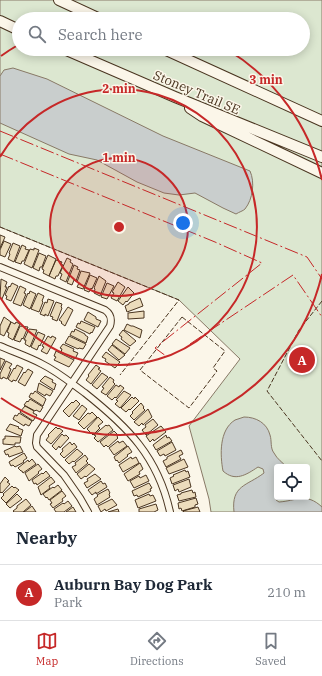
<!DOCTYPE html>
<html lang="en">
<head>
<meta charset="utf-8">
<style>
  body { margin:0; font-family:"IBM Plex Serif",serif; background:#f6f6f7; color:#1f2937 }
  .controls { position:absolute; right:12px; bottom:12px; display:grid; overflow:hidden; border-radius:4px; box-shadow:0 2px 10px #0003 }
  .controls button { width:36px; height:36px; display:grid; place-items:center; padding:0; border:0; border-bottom:1px solid #e0e1e3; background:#fff; color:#1f2937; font:20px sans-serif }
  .you { position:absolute; left:183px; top:223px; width:14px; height:14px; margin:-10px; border:3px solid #fff; border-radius:50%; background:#1a73e8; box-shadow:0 0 0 6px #1a73e833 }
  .badge { display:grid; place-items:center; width:26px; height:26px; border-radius:50%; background:#c62828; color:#fff; font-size:13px; font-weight:700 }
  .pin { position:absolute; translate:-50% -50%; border:2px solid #fff; box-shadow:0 1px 4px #0006 }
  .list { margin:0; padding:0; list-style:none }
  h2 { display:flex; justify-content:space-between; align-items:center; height:52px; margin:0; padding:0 16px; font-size:17px }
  h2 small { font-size:13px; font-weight:400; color:#747a83 }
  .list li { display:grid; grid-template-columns:26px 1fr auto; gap:12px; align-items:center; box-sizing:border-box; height:56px; padding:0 16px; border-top:1px solid #e0e1e3 }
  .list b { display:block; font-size:15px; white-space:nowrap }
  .list p { margin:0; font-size:13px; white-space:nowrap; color:#747a83 }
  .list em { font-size:13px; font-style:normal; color:#747a83 }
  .icon { flex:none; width:22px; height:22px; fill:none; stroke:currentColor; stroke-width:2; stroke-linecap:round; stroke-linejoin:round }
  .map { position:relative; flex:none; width:322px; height:512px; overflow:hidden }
  .search { position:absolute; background:#fff; box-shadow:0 2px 10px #0003; left:12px; right:12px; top:12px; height:44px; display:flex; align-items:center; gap:10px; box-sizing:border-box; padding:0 14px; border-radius:22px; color:#747a83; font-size:15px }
  .sheet { height:108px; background:#fff }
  nav { display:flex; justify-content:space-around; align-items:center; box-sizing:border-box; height:56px; border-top:1px solid #e0e1e3; background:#fff; font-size:11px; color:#747a83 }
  nav a { display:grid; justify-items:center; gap:2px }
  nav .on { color:#c62828 }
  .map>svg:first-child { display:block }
  .green { fill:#dce7d0; stroke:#887966; fill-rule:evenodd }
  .water { fill:#c9cecd; stroke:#887966 }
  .building { fill:#ecdcbc; stroke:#4a3520 }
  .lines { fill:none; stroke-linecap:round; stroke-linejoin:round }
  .minor-casing { stroke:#4a3520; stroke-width:8 }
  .highway-casing { stroke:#4a3520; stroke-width:12 }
  .minor { stroke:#fbf6e9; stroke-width:6 }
  .highway { stroke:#fbf6e9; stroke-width:10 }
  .fence { stroke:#4a3520; stroke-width:1; stroke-dasharray:5 2; stroke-linecap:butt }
  .power { stroke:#c62828; stroke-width:1; stroke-dasharray:14 3 2 3; stroke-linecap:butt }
  .ring { fill:none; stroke:#c62828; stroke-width:2 }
  .labels { text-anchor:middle; stroke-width:3; stroke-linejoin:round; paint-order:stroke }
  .street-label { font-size:13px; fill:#4a3520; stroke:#fbf6e9 }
  .centre { fill:#c62828; stroke:#fbf6e9; stroke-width:2 }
  .ring-label { font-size:12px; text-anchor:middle; font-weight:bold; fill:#c62828; stroke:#fbf6e9; stroke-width:3; stroke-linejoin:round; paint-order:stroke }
</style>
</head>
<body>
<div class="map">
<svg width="322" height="512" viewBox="0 0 322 512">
  <rect width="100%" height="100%" fill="#fbf6e9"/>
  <path class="green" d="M0 0H322V512H211L209 499 189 426 240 359 179 300 0 227ZM19 19H303V49H19ZM277 467H307V497H277Z"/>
  <path class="water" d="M13 68 47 79 163 136 250 171C255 182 253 199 245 209 243 211 239 212 236 214L223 208 195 193 179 195 164 193 137 182 97 160 69 154 0 123V76L4 70Z
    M244 417C256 417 267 423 270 435 272 441 270 448 274 453 277 459 283 463 287 467H277L276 500 279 502C296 501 306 492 322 507V512H234C231 485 247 486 264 473L263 469 258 467C246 475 235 482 223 471 220 455 219 430 235 420 238 419 241 418 244 417Z"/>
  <path class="building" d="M0 235 5 237 0 248Z
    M4 241 11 244 5 257 0 255V250Z
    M13 243 20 246 14 262 8 259 10 254 9 253Z
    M22 245 26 247 25 249 29 250 24 261H22L21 264 15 262Z
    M34 248 39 250 32 268 24 264 30 249 34 250Z
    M39 253 46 256 42 267H40L39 271 33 268Z
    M48 255 56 259 49 276 43 273 44 270 42 269Z
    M67 258 71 260 70 262 73 264 66 282 60 279 62 274 60 273Z
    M56 260 62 262 61 264 63 265 58 276H56L55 279 49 276Z
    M74 265 78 267 77 269 80 270 76 281 74 280 72 285 67 283Z
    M81 271 90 273 83 289 77 287 79 283 77 282Z
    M90 275 97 278 92 289 91 288 89 292 84 290Z
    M99 276 106 281 100 296 94 293 95 289 94 288Z
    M1 279 7 282 5 287H7L2 299 0 298Z
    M118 282 125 287 117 301 111 298 114 293 112 292Z
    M12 283 18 286 11 301 6 299 7 296 5 295 9 286 10 287Z
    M107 283 114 286 107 299 101 297Z
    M20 286 26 289 24 293 26 294 21 306 13 303Z
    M128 287 134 293 127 302 126 301 123 305 118 301Z
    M30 291 36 294 30 309 23 305 28 293 29 294Z
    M38 293 44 296 42 301 43 302 39 312 31 309Z
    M140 298 143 306 127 312 125 306 129 304V303Z
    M48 299 54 301 48 316 45 314V316L40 314 45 302 47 303Z
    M56 302 62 304 61 307 62 308 57 321 52 319 53 317 50 316Z
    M68 307 73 310 65 326 61 323 62 322 59 320Z
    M144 311V318L128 319V313Z
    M88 312 96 317V319L101 321 98 327 84 320Z
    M4 317 11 322 4 336 0 334V326Z
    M81 321 95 327 92 333 91 332 90 334 76 327 78 323 80 324Z
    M11 322 15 324 16 322 20 324 13 340 8 337 9 333 7 332Z
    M127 324 131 326H133L142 330 140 338 124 330Z
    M20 326 28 327 23 339 22 338 20 342 14 340Z
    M29 329 37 330 30 347 25 344 26 340H24Z
    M75 329 85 334V335L88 337 86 343 70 335 72 331 74 332Z
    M123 330 136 341 130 346 121 339 122 337 119 335Z
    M38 332 45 335 40 346 39 345 37 350 31 347Z
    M48 336 51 338 52 336 56 338 47 354 41 351 44 347 42 346Z
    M69 336 86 344 83 349 79 348 78 349 65 343Z
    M116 339 130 348 125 354 112 344Z
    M63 344 74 349 73 351 78 353 75 359 61 352 62 349 60 348Z
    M112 345 125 355 119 360 108 350Z
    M56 351 74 360 69 367 54 360 56 357 54 356Z
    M106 352 120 362 115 368 105 361 106 359 102 357Z
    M0 358 5 360 0 370Z
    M6 361 12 364 9 368 11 369 7 379 3 377 2 379 0 378V374Z
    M17 365 23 368 16 381 13 380 12 382 8 379 14 368 15 369Z
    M96 365 100 368 98 369 101 371 91 384 86 380 89 376 88 375Z
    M28 369 33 372 25 386 18 382 24 372 25 373Z
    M102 373 108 377 97 389 92 385Z
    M45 376 53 380 52 382 56 384 54 390 40 381Z
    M110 377 114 380 113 382 115 384 106 395 101 392 104 388 102 387Z
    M39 383 53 391 50 396 46 394 45 396 37 391Z
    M116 385 119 387 120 385 124 388 116 398 115 397 112 400 107 396Z
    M35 391 46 399 43 406 29 397 31 393 33 394Z
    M124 391 131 395 120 408 115 404 118 401 116 400Z
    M132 397 134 399 135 397 139 401 130 410 129 409 126 412 121 408Z
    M30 399 43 407 40 412 36 410 35 411 24 405 27 401 28 402Z
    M76 400 80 404 69 417 63 411 72 402 73 403Z
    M141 403 144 407 143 408 145 410 134 420 130 416 133 413 132 412Z
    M82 405 87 409 79 420 73 416Z
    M25 406 34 411 33 413 37 415 33 421 20 412Z
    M148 409 152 417 143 425 142 423 139 426 134 422Z
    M92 412 97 417 84 429 78 423 88 413 90 414Z
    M19 413 32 421 29 426 25 424 24 426 13 419 15 415 17 416Z
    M98 417 103 422 98 426 100 428 93 435 87 429Z
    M153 419 158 425 146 435 142 430 146 427 145 425Z
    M10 424 19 427 18 428 23 430 21 436 6 430Z
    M106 425 107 426 109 425 113 430 98 442 94 438 96 436 94 435Z
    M161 426 166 432 154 441 153 439 150 442 146 436Z
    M56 427 58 429 59 428 63 431 51 444 46 440 49 436 48 435Z
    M114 431 118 435 117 437 118 438 108 447 106 445 104 447 100 442Z
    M62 434 64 436 66 435 69 438 60 448 59 446 56 450 52 446Z
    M166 435 167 438 169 437 172 441 156 450 153 445Z
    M5 436 21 437 20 443H15V445L3 444V439H5Z
    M118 441 119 443 123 441 127 446 114 455 109 448Z
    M70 442 72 445 74 443 77 447 64 458 60 454 63 451 62 449Z
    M172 442 176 450 165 456 164 454 160 456 157 451Z
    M15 446 16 447 20 446 23 452 9 457 8 454 6 455 4 451Z
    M128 446 132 452 127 455 128 456 119 463 117 460 116 461 114 457Z
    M77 449 83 454 74 462 73 461 69 464 65 460Z
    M181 450 183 454 179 456 181 459 166 467 163 461 167 459V457Z
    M24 453 27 458 23 461 24 462 15 467 13 465 11 466 9 462Z
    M85 455 88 459 86 461 88 463 76 473 72 467 76 465 75 463Z
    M131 457 132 459 136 457 139 463 123 472 119 465Z
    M32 459 36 464 23 473 22 471H21L18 468 28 460 29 462Z
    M184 459 188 467 169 474 166 468Z
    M140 463 143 469 139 472 140 474 128 481 124 474Z
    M38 464 42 469 38 472 39 473 29 481 25 473Z
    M89 464 95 469 86 477 85 476 81 479 77 474Z
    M185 470 186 472 188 471 190 477 172 484 170 478 174 476 173 475Z
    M46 471 50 476 37 485 36 483 34 484 32 480 42 473 43 474Z
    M95 474 101 479 87 488 84 483 88 481 87 479Z
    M146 475 149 481 134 488 130 481 139 476 140 478Z
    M5 477 9 481 7 482 10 484 2 493 1 492 0 493V484Z
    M51 477 55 482 49 486 50 488 41 495 38 487Z
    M189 479 191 487 179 492 178 489 175 491 173 485Z
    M101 481 103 484 105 483 107 487 96 494V492L92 495 88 490Z
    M149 483 152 488 150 489 151 491 138 497 137 495 134 496 132 491Z
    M58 485 62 490 49 500 47 497 46 498 43 494 53 487 54 488Z
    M12 486 14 488 15 487 19 490 6 503 1 498 4 495 3 494Z
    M108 489 110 493 109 494 110 497 97 505 94 499 98 496 97 495Z
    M192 490 193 493 195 492 196 497 179 501 177 495 181 494V493Z
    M62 491 66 496 62 499 63 501 53 508 50 504 52 503 50 500Z
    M17 494 22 499 10 508 6 504Z
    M149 494 150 496 153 495 156 501 138 508 135 500Z
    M196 498 198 504 195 505V507L182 511 181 508 179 509 178 503Z
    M26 499 31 505 23 512H14L13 511 17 508V506Z
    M112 499 117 505 106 511 105 509 101 512 98 506Z
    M68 501 72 506 64 512H56L54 509 63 503 64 504Z
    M156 504 158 510 154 512H139V509Z
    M32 506 36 512H24Z
    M73 507 76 512H66Z
    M198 507 200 512H184L183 511Z
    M118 509 119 512H108Z"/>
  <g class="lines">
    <defs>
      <path id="minor" d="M0 267 105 310C111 314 112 319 110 326L37 435 36 443 37 447 64 475 80 498 88 512
        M0 346C14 352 29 357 42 364 58 372 71 383 85 393 128 427 158 457 170 512"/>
      <path id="highway" d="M59 0 100 19
        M0 21 19 30
        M64 49 175 97 322 157
        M164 49 322 121
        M190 108 202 116 322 173"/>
    </defs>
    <use href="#minor" class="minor-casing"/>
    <use href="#highway" class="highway-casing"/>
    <use href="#minor" class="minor"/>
    <use href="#highway" class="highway"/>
    <path class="fence" d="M0 227 179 300 120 375
      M322 301 299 330 267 391 322 461
      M182 317 225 351 213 368 217 371 189 408 140 370Z"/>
    <path class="power" d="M0 131 307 257 322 279
      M0 154 215 242 262 263 155 348 166 356
      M190 344 293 275 322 317"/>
  </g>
  <circle cx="119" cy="227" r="69" fill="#c62828" fill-opacity=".12"/>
  <g class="ring">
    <circle cx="119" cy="227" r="69"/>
    <path d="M0 157A138 138 0 1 1 0 297"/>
    <path d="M322 274A208 208 0 0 1 1 398M1 56A208 208 0 0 1 18 45M228 50A208 208 0 0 1 322 180"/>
  </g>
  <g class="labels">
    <g class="street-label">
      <text transform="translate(197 92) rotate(23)" y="5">Stoney Trail SE</text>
    </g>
  </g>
  <circle cx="119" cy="227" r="6" class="centre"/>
  <g class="ring-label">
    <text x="266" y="84">3 min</text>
    <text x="119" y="93">2 min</text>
    <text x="119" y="162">1 min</text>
  </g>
</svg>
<div class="controls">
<button><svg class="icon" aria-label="locate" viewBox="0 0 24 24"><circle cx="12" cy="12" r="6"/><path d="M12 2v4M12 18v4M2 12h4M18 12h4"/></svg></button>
</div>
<div class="you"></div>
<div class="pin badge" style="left:302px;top:360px">A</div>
<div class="search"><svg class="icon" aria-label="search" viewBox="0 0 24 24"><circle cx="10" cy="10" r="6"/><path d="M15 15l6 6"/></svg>Search here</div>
</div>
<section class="sheet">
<h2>Nearby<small></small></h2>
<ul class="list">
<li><span class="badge">A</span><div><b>Auburn Bay Dog Park</b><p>Park</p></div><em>210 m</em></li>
</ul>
</section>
<nav>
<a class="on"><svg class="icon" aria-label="map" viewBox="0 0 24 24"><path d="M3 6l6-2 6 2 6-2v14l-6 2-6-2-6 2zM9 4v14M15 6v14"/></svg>Map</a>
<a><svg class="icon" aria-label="directions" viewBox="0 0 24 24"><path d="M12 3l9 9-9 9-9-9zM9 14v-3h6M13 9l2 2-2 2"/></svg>Directions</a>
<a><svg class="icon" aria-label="saved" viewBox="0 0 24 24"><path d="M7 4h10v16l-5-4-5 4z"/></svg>Saved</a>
</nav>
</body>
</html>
